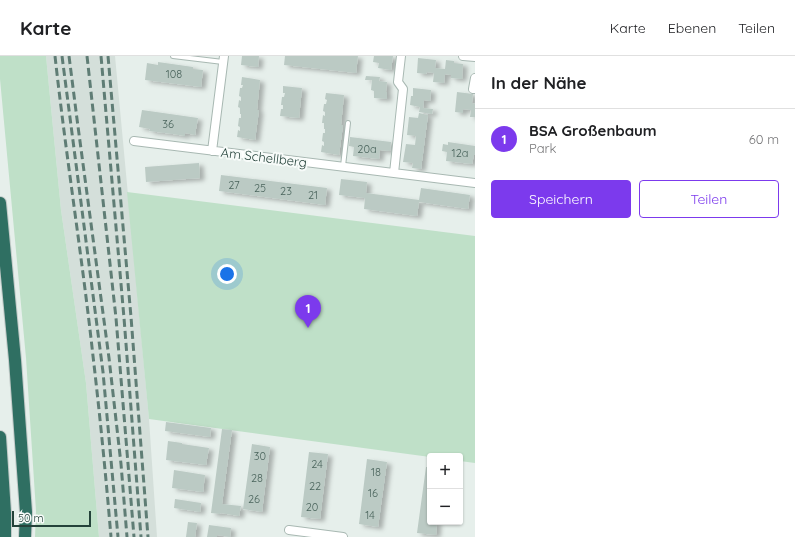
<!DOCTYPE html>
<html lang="de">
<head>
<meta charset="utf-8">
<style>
  body { margin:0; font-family:Quicksand,sans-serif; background:#f2f2f2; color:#202124 }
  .controls { position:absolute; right:12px; bottom:12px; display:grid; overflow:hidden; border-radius:4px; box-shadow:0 1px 3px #0004 }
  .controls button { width:36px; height:36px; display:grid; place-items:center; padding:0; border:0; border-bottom:1px solid #e0e0e0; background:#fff; color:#202124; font:20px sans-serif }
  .scale { position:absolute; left:12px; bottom:10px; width:79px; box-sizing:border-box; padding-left:4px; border:2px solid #24423a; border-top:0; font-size:11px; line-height:14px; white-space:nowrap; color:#24423a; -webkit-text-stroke:3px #f7fbf9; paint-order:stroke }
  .you { position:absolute; left:227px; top:218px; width:14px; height:14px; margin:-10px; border:3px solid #fff; border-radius:50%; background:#1a73e8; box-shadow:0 0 0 6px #1a73e833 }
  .badge { display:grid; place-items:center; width:26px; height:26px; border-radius:50%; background:#7c3aed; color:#fff; font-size:13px; font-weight:700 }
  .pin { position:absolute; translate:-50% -33px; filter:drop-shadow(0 1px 2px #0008) }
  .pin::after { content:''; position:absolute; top:21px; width:14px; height:12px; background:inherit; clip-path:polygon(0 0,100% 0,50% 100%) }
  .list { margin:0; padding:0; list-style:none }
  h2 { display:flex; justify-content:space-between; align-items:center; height:52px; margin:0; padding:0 16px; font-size:17px }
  h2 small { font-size:13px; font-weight:400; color:#757577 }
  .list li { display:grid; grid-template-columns:26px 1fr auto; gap:12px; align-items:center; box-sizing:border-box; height:60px; padding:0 16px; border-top:1px solid #e0e0e0 }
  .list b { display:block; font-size:15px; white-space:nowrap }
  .list p { margin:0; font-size:13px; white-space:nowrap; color:#757577 }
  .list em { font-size:13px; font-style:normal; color:#757577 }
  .actions { display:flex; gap:8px; padding:12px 16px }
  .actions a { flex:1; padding:9px 0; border:1px solid #7c3aed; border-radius:4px; text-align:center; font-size:14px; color:#7c3aed }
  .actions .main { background:#7c3aed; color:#fff }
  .map { position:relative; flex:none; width:475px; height:481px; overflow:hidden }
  header { display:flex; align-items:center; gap:24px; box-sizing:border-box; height:56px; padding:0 20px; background:#fff; border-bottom:1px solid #e0e0e0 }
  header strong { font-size:19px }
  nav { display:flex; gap:22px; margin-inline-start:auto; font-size:14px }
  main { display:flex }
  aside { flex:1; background:#fff }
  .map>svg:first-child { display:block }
  .built { fill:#d4dfda }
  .green { fill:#bfe0c8 }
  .building { fill:#bbcac4; filter:url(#shadow) }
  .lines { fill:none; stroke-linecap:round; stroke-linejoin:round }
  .service-casing { stroke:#a8b8b2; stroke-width:6 }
  .minor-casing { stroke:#a8b8b2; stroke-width:10 }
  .motorway-casing { stroke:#c2cac8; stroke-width:14 }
  .service { stroke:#fff; stroke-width:4 }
  .minor { stroke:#fff; stroke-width:8 }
  .motorway { stroke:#2f6f62; stroke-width:12 }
  .rail { stroke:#5f7d75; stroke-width:3; stroke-dasharray:8 4; stroke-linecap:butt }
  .labels { text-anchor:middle; stroke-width:4; stroke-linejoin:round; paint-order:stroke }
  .number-label { font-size:11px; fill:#4a645c }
  .street-label { font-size:13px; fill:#24423a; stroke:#f7fbf9 }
</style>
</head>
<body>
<header>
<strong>Karte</strong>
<nav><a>Karte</a><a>Ebenen</a><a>Teilen</a></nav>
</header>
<main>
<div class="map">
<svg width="475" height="481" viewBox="0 0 475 481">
  <defs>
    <filter id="shadow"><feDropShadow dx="4.5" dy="2.5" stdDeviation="2" flood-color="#0004"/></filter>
  </defs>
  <rect width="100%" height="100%" fill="#e6efeb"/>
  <path class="built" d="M46 0H115L149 363 157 481H99L86 327 61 154Z"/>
  <path class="green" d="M0 0H46L61 154 86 327 99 481H35L36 455 26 302 0 23Z
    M127 136 475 180V407L460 405V400H430V401L149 363Z"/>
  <path class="building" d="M242 0H259L258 11 241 9Z
    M285 0H358L356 17 284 9Z
    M374 0H393L391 14 378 12 379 7 373 6Z
    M418 2 436 4 435 12 445 13 446 4 454 5V7L463 8 462 23 451 22V19L445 18 444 27 433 26 434 17 427 16 426 18 417 17Z
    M158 6 193 11V13L203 14 201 31 145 24 147 7 158 9Z
    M366 20 380 21 379 25 387 26 386 36H387V43L374 42V35L371 34 372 24H365Z
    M242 21 260 24 257 54H259L255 84 237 81 238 74 240 75V71L238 70 239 62H241V58H240V52L238 51 239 44 241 45V41L239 40 240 32H242L243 29H241Z
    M283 30 302 32 299 62 280 60 281 53H283V49H281L282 41H284L285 37H283Z
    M413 32 431 34 430 45 424 44 423 52 433 53 432 58 419 56 420 51 410 49 411 40H413Z
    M457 36 473 38 472 47 475 48V61H470L471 54 463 53V57L455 56Z
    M326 37 344 39 341 69H343L339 99 321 96 322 89 324 90V86L322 85 323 77H325V73H324V67H322L323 59 325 60V56L323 55 324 48H326L327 44 325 43Z
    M142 54 198 62 195 79 185 77V80L173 78 149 75 150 73 139 71Z
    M419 57 428 59 421 113 412 112 413 107 403 106 406 88 415 89 416 80 407 79 409 61 418 62Z
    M350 81 391 86 390 95 380 94 379 103 353 100 354 91 349 90Z
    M448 86 475 90V99H474L472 108 446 105 447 96 442 95 443 88 448 89Z
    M199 107 200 122 146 126 145 111Z
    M221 119 327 132 325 149 219 135Z
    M341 123 367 126 366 137 404 142 419 144 421 132 470 139 468 153 419 146 417 160 364 153 365 142 339 139Z
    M166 366 211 372 210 381 165 375Z
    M222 373 232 374 222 448 241 450 239 460 221 457 220 458 211 457Z
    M168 385 182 387V388L209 392 206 409 166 404Z
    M252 388 270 391 262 456 243 453Z
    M309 396 328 398 320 463 301 461Z
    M367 403 387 406 378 471 359 468Z
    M426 411H430V466H437L436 479 417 477Z
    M174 414 205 419 203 436 172 432Z
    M175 443 201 447 200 456 174 452Z
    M188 466 197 467 195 481H186Z
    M209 469 231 472 230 481 217 479V481H207Z"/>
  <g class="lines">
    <defs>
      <path id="service" d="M173 0 223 6
        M343 110 348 67"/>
      <path id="minor" d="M463 0 475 1
        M475 22 473 33H475
        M134 85 475 127
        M212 95 224 0
        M394 117 403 33 398 26 401 0
        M289 474 343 481"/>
      <path id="motorway" d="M0 147 15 304 26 456 25 481
        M0 381 5 457V481"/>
    </defs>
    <use href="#service" class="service-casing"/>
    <use href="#minor" class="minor-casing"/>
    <use href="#motorway" class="motorway-casing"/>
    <use href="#service" class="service"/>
    <use href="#minor" class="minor"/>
    <use href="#motorway" class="motorway"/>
    <path class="rail" d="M55 0C66 100 82 200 93 300 100 360 106 421 111 481
      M62 0 103 316 118 481
      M69 0 77 63 109 302 121 408 127 481
      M87 0 116 262 134 481
      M101 0 124 262 141 481
      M108 0 131 261 148 481"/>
  </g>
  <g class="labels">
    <g class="number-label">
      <text x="174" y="22">108</text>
      <text x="168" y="72">36</text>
      <text x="367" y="97">20a</text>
      <text x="460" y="101">12a</text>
      <text x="234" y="133">27</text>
      <text x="260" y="136">25</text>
      <text x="286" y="139">23</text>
      <text x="313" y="143">21</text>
      <text x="260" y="404">30</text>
      <text x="317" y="412">24</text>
      <text x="376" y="420">18</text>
      <text x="257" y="426">28</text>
      <text x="315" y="434">22</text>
      <text x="373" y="441">16</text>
      <text x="254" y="447">26</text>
      <text x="312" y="455">20</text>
      <text x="370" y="463">14</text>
    </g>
    <g class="street-label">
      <text transform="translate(264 101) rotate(7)" y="5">Am Schellberg</text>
    </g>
  </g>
</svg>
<div class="controls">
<button>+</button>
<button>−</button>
</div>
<div class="scale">50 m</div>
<div class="you"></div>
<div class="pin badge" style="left:308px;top:272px">1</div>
</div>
<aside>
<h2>In der Nähe<small></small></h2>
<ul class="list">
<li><span class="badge">1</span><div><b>BSA Großenbaum</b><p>Park</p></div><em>60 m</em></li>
</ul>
<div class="actions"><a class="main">Speichern</a><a>Teilen</a></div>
</aside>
</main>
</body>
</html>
